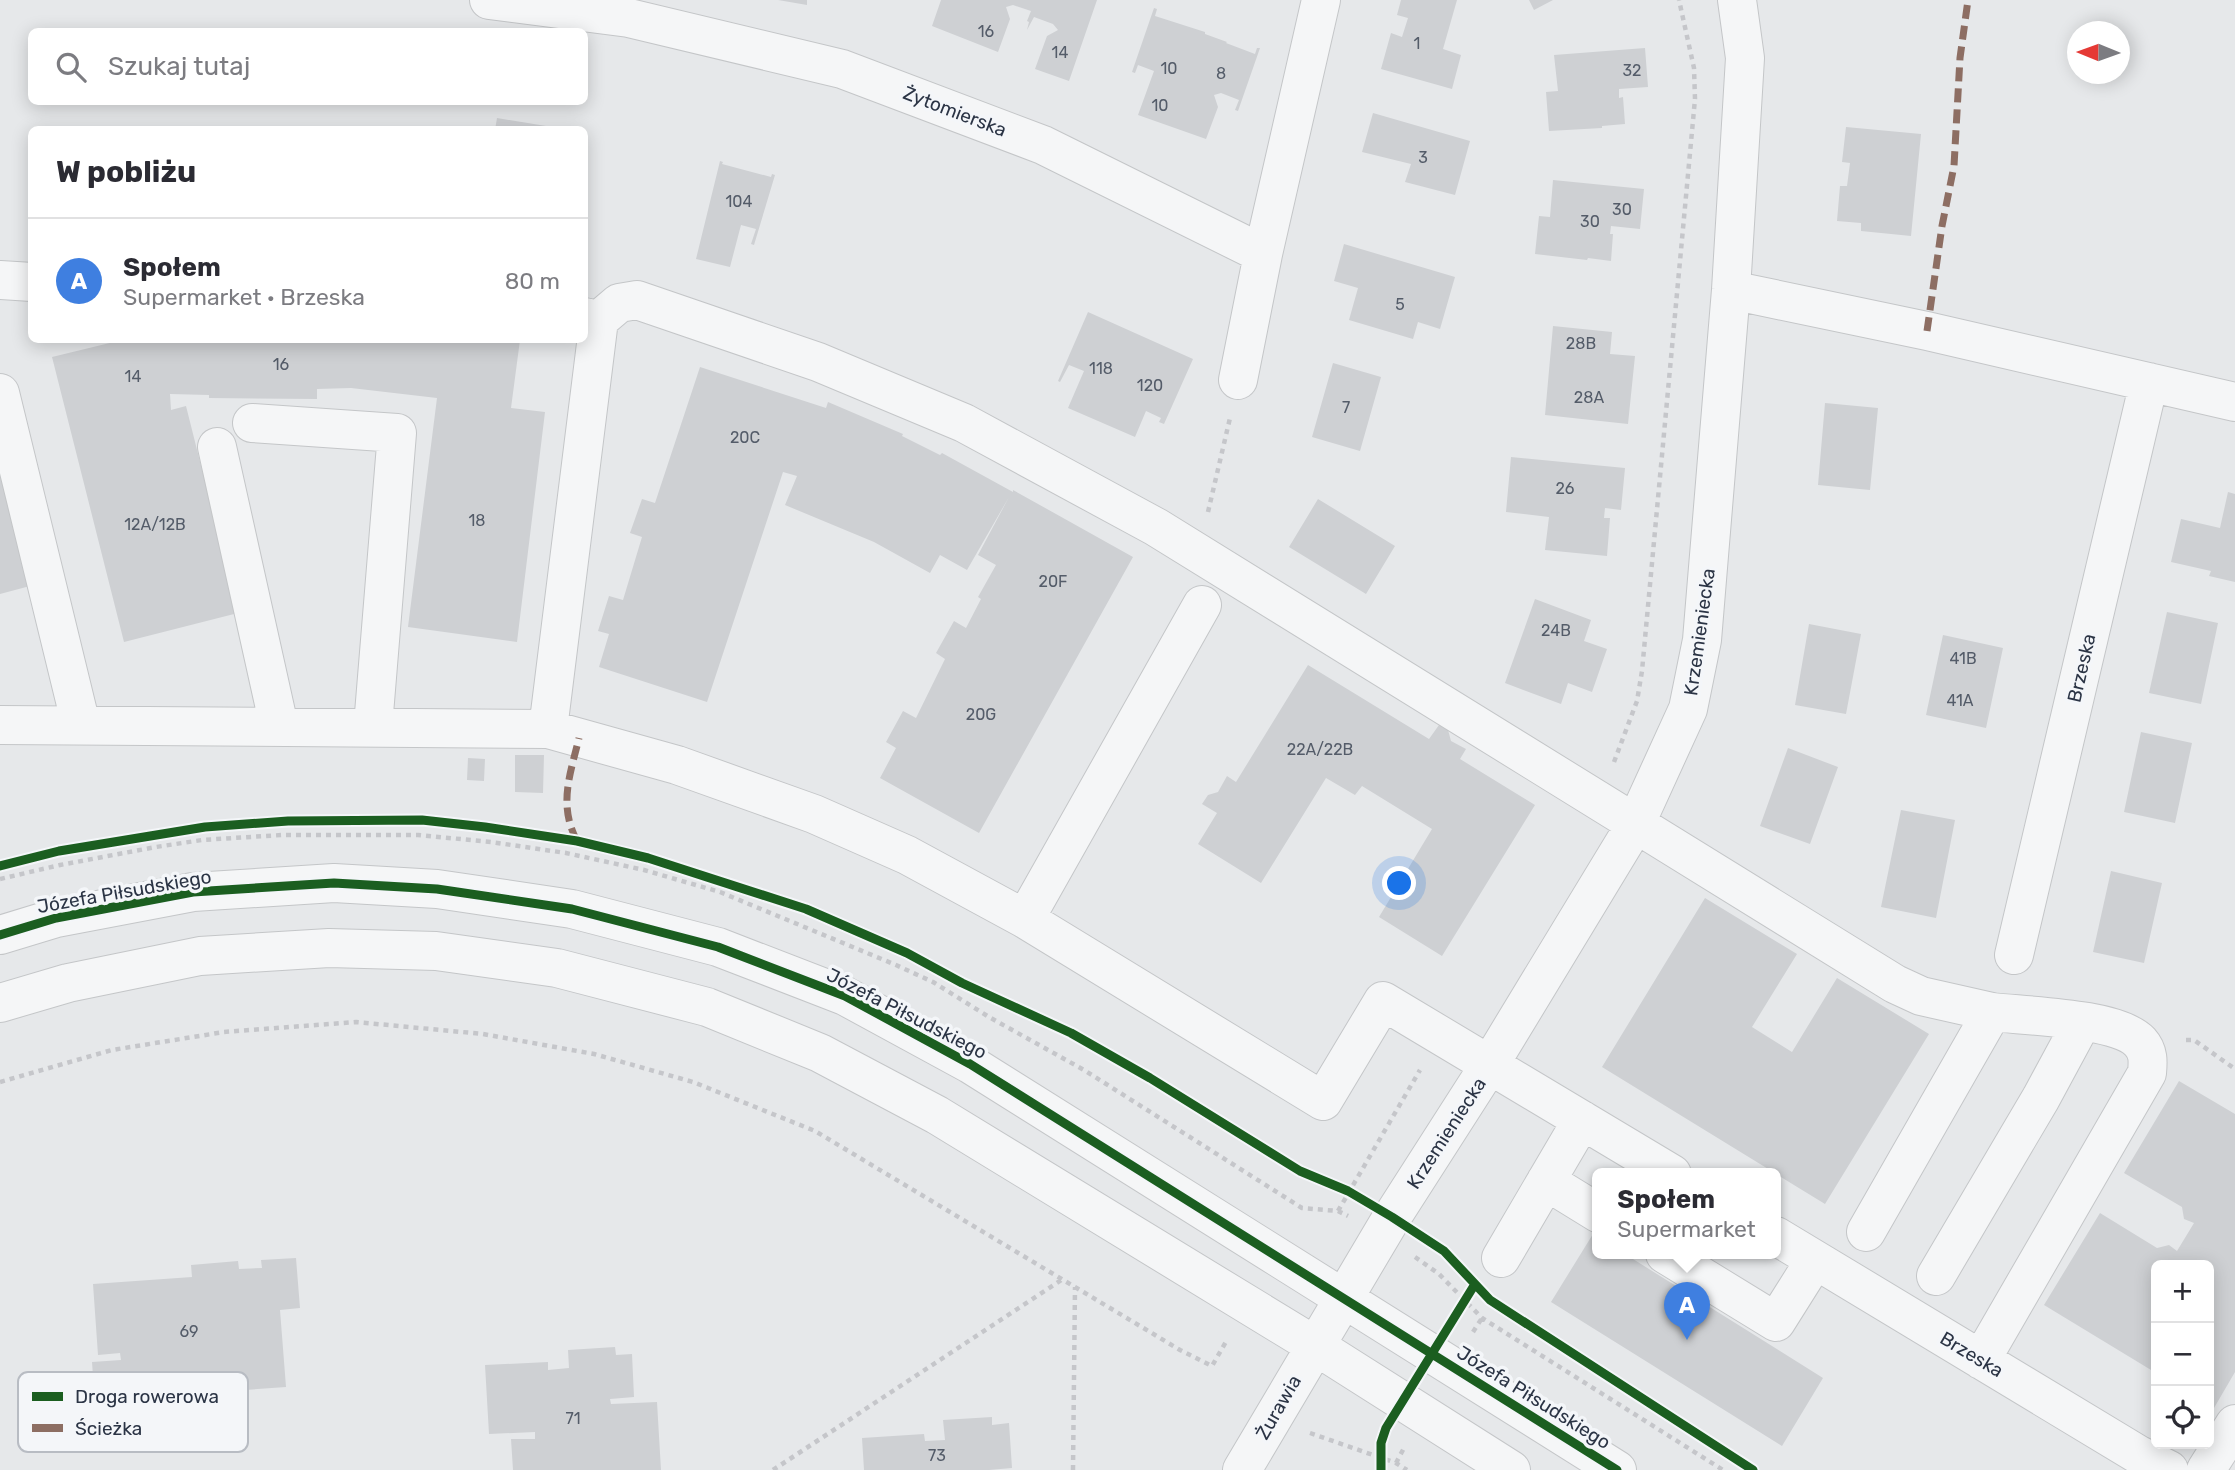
<!DOCTYPE html>
<html lang="pl">
<head>
<meta charset="utf-8">
<style>
  body { margin:0; font-family:Rubik,sans-serif; background:#f7f7f7; color:#2b2b33 }
  .controls { position:absolute; right:21px; bottom:21px; display:grid; overflow:hidden; border-radius:10px; box-shadow:0 4px 18px #0003 }
  .controls button { width:63px; height:63px; display:grid; place-items:center; padding:0; border:0; border-bottom:2px solid #e1e1e2; background:#fff; color:#2b2b33; font:35px sans-serif }
  .compass { position:absolute; left:2067px; top:21px; width:63px; height:63px; border-radius:50%; background:#fff; box-shadow:0 4px 18px #0003; rotate:271deg }
  .you { position:absolute; left:1400px; top:884px; width:24px; height:24px; margin:-18px; border:5px solid #fff; border-radius:50%; background:#1a73e8; box-shadow:0 0 0 10px #1a73e833 }
  .badge { display:grid; place-items:center; width:46px; height:46px; border-radius:50%; background:#ea580c; color:#fff; font-size:23px; font-weight:700 }
  .pin { position:absolute; translate:-50% -58px; filter:drop-shadow(0 2px 4px #0008) }
  .pin::after { content:''; position:absolute; top:37px; width:24px; height:21px; background:inherit; clip-path:polygon(0 0,100% 0,50% 100%) }
  .popup { position:absolute; left:1592px; top:1168px; width:189px; height:91px; box-sizing:border-box; display:grid; place-content:center; border-radius:10px; background:#fff; filter:drop-shadow(0 2px 5px #0005); font-size:23px; white-space:nowrap; color:#7c7c81 }
  .popup b { font-size:26px; color:#2b2b33 }
  .popup::after { content:''; position:absolute; left:50%; top:100%; margin-left:-14px; border:14px solid transparent; border-top-color:#fff }
  .list { margin:0; padding:0; list-style:none }
  h2 { display:flex; justify-content:space-between; align-items:center; height:91px; margin:0; padding:0 28px; font-size:30px }
  h2 small { font-size:23px; font-weight:400; color:#7c7c81 }
  .list li { display:grid; grid-template-columns:46px 1fr auto; gap:21px; align-items:center; box-sizing:border-box; height:126px; padding:0 28px; border-top:2px solid #e1e1e2 }
  .list b { display:block; font-size:26px; white-space:nowrap }
  .list p { margin:0; font-size:23px; white-space:nowrap; color:#7c7c81 }
  .list em { font-size:23px; font-style:normal; color:#7c7c81 }
  .icon { flex:none; width:38px; height:38px; fill:none; stroke:currentColor; stroke-width:2; stroke-linecap:round; stroke-linejoin:round }
  .map { position:relative; flex:none; width:2235px; height:1470px; overflow:hidden }
  .search { position:absolute; background:#fff; box-shadow:0 4px 18px #0003; left:28px; top:28px; width:560px; height:77px; display:flex; align-items:center; gap:18px; box-sizing:border-box; padding:0 24px; border-radius:10px; color:#7c7c81; font-size:26px }
  .panel { position:absolute; background:#fff; box-shadow:0 4px 18px #0003; left:28px; top:126px; width:560px; height:217px; border-radius:10px }
  .map>svg:first-child { display:block }
  .building { fill:#ced0d3 }
  .lines { fill:none; stroke-linecap:round; stroke-linejoin:round }
  .minor-casing { stroke:#c4c6c8; stroke-width:40 }
  .path { stroke:#c5c6ca; stroke-width:4.5; stroke-dasharray:5 5; stroke-linecap:butt }
  .minor { stroke:#f5f6f7; stroke-width:38 }
  .quiet { stroke:#8d6e63; stroke-width:7; stroke-dasharray:14 7; stroke-linecap:butt }
  .cycleway-casing { stroke:#f4f6f9; stroke-width:13 }
  .cycleway { stroke:#1b5e20; stroke-width:9 }
  .labels { text-anchor:middle; stroke-width:7; stroke-linejoin:round; paint-order:stroke }
  .number-label { font-size:16px; fill:#545c69 }
  .street-label { font-size:19px; fill:#2b3445; stroke:#f4f6f9 }
  .key { fill:#f4f6f9; stroke:#b8bcc3; stroke-width:2 }
  .key-label { font-size:19px; fill:#2b3445 }
</style>
</head>
<body>
<div class="map">
<svg width="2235" height="1470" viewBox="0 0 2235 1470">
  <rect width="100%" height="100%" fill="#e6e8ea"/>
  <path class="building" d="M778 0H807V5Z
    M941 0H1097L1069 81 1035 69 1047 36 1058 30 1053 24 1034 17 1027 30 1029 22 1027 21 1031 11 1013 5 1006 7 1010 19 998 52 932 26Z
    M1401 0H1457L1443 49 1461 55 1452 89 1381 69 1391 33 1402 37 1408 18 1397 15Z
    M1529 0H1553L1534 10Z
    M1154 8 1157 9 1155 16 1205 32V34L1227 42 1226 43 1255 54 1257 48H1260L1238 111 1235 110 1239 100 1221 93 1214 95 1218 107 1206 139 1138 115 1154 71 1138 65 1135 73 1132 72Z
    M1645 48 1648 87 1619 89V98L1623 97 1625 124 1602 126V128L1549 131 1546 92 1558 91 1554 55Z
    M1373 113 1470 141 1455 195 1405 182 1411 164 1362 152Z
    M497 118 552 127V130H495Z
    M1846 127 1921 134 1911 236 1861 231V223L1837 221 1840 186H1847L1850 163 1842 162Z
    M720 161 723 162 722 164 771 177 772 174 775 175 754 245 751 244 756 229 741 225 730 267 696 259Z
    M1553 180 1644 189 1640 229 1611 226 1610 234H1613L1611 261 1588 258 1587 260 1535 254 1539 216 1550 217Z
    M1344 244 1455 277 1440 329 1418 322 1413 339 1349 320 1358 288 1334 281Z
    M1088 312 1193 359 1164 424 1159 422 1161 418 1146 411 1135 437 1068 408 1084 371 1069 365 1060 382 1058 381Z
    M1553 326 1612 332 1610 354 1635 356 1628 424 1545 415Z
    M122 340H520L511 408 545 412 517 642 408 627 437 398 351 388 317 389V399L209 398V395L170 394 171 410 186 406 238 613 124 642 52 357Z
    M1333 363 1381 377 1360 451 1312 437Z
    M700 367 826 408 828 402 903 434 902 436 940 455 942 453 1013 492V490L1133 557 979 833 880 778 896 748 886 742 903 711 916 718 945 659 936 653 954 621 966 628 981 599 978 597 996 565 978 555 1009 497 967 570 940 555 930 573 874 542 785 505 797 476 783 472 707 702 599 667 609 634 598 631 609 596 623 600 642 537 630 533 642 499 655 503Z
    M1825 403 1878 408 1870 490 1818 485Z
    M1511 457 1625 468 1621 510 1605 508 1604 518H1610L1607 556 1545 550 1549 517 1506 512Z
    M0 474 30 586 0 594Z
    M2228 492 2235 494V582L2209 576 2211 571 2171 562 2181 519 2220 528Z
    M1318 499 1395 546 1366 594 1289 547Z
    M1535 599 1591 620 1584 641 1607 649 1592 692 1568 683 1561 704 1505 683Z
    M2167 612 2218 623 2201 704 2149 693Z
    M1809 624 1861 634 1846 714 1795 705Z
    M1943 635 2003 648 1986 728 1926 715Z
    M1308 665 1429 739 1439 725 1448 730 1451 741 1466 749 1460 759 1535 805 1442 956 1379 917 1432 829 1362 786 1355 795 1326 778 1261 883 1198 844 1217 813 1202 804 1208 795 1218 792 1227 776 1236 782Z
    M2141 732 2192 743 2175 823 2124 812Z
    M1788 748 1838 767 1810 844 1760 826Z
    M515 755H544L543 793 515 792Z
    M468 758 485 759 484 781 467 780Z
    M1901 810 1955 820 1936 918 1881 907Z
    M2111 871 2162 883 2144 963 2093 952Z
    M1705 898 1797 954 1752 1027 1792 1052 1837 978 1929 1034 1825 1204 1602 1067Z
    M2179 1081 2235 1114V1372L2214 1408 2209 1405V1265H2156V1373L2044 1305 2100 1213 2157 1248 2169 1245 2177 1251 2194 1223 2184 1219 2182 1207 2124 1173Z
    M1593 1234 1598 1237V1254H1625L1823 1378 1782 1446 1551 1302Z
    M296 1258 300 1308 280 1310 286 1387 188 1394V1405L139 1409V1402L95 1405 92 1362 121 1360 120 1353 98 1355 93 1284 192 1277 191 1265 238 1261 239 1269 262 1268 261 1260Z
    M615 1347 616 1355 632 1354 634 1397 610 1399 611 1404 657 1402 661 1470H513L511 1439H535V1432L489 1434 485 1365 548 1362V1370L569 1368 568 1350Z
    M992 1417V1425L1009 1423 1012 1468 989 1470H864L862 1438 924 1434 925 1441 945 1440 943 1420Z"/>
  <g class="lines">
    <defs>
      <path id="minor" d="M489 0 629 18 842 69 1043 145 1263 254
        M0 280 32 282
        M1731 290 1927 331 2235 402
        M584 317 599 320 619 303 637 300 818 362 964 423 1156 527 1895 984 1921 996 1992 1012 1866 1232
        M1238 380 1263 254 1321 0
        M0 393 81 725
        M252 423 397 433 373 726
        M217 447 279 726
        M0 725 548 729 677 765 814 814 907 855 1025 919 1323 1101 1383 1001 1672 1174
        M548 729 599 320
        M1025 919 1202 605
        M0 935 56 918 193 892 334 883 437 889 572 909 718 947 845 996 970 1064 1617 1470
        M2014 955 2149 382
        M0 1003 68 983 200 956 329 948 436 951 557 968 707 1007 820 1053 937 1115 1314 1345 1511 1470
        M1546 1181 1598 1213
        M1776 1236 2139 1455 2169 1470
        M1665 1254 1776 1322 1815 1260
        M1501 1258 1582 1120
        M1936 1276 2041 1098 2082 1022
        M1981 1360 2147 1073C2148 1062 2149 1052 2140 1042 2118 1018 2027 1016 1992 1012
        M1242 1470 1392 1217 1490 1064 1635 825 1688 709 1702 640 1731 290 1745 58 1737 0
        M2206 1470 2235 1424"/>
    </defs>
    <use href="#minor" class="minor-casing"/>
    <path class="path" d="M1208 512 1230 418
      M1614 762 1637 701 1642 671 1695 99 1694 68 1679 0
      M0 879 60 865 156 847 202 840 282 835H418L491 842 566 853 644 870 720 892 896 965 933 982 989 1017 1084 1070 1302 1208 1338 1211 1348 1216
      M2186 1040H2194L2235 1069
      M0 1082 112 1050 224 1032 356 1022 483 1034 594 1054 693 1082 815 1131 1180 1350 1212 1366 1227 1340
      M1338 1211 1420 1070
      M1415 1257 1439 1274 1482 1318 1723 1470
      M1473 1332 1482 1318
      M1310 1433 1396 1463 1407 1470
      M1396 1463 1404 1448
      M773 1470 1063 1279
      M1073 1470 1075 1287"/>
    <use href="#minor" class="minor"/>
    <path class="quiet" d="M1927 331 1942 226 1954 166 1960 58 1968 0
      M577 841C558 805 570 775 579 738"/>
    <defs>
      <path id="cycleway" d="M0 866 59 851 205 827 288 821 422 820 485 827 577 841 648 858 806 909 907 953 962 983 1071 1033 1150 1078 1300 1171 1348 1191 1392 1217 1444 1251 1490 1300 1753 1470
        M0 935 56 918 193 892 334 883 437 889 572 909 718 947 845 996 970 1064 1617 1470
        M1381 1470V1443L1386 1428 1475 1284"/>
    </defs>
    <use href="#cycleway" class="cycleway-casing"/>
    <use href="#cycleway" class="cycleway"/>
  </g>
  <g class="labels">
    <g class="number-label">
      <text x="986" y="37">16</text>
      <text x="1417" y="49">1</text>
      <text x="1060" y="58">14</text>
      <text x="1169" y="74">10</text>
      <text x="1632" y="76">32</text>
      <text x="1221" y="79">8</text>
      <text x="1160" y="111">10</text>
      <text x="1423" y="163">3</text>
      <text x="739" y="207">104</text>
      <text x="1622" y="215">30</text>
      <text x="1590" y="227">30</text>
      <text x="1400" y="310">5</text>
      <text x="1581" y="349">28B</text>
      <text x="281" y="370">16</text>
      <text x="1101" y="374">118</text>
      <text x="133" y="382">14</text>
      <text x="1150" y="391">120</text>
      <text x="1589" y="403">28A</text>
      <text x="1346" y="413">7</text>
      <text x="745" y="443">20C</text>
      <text x="1565" y="494">26</text>
      <text x="477" y="526">18</text>
      <text x="155" y="530">12A/12B</text>
      <text x="1053" y="587">20F</text>
      <text x="1556" y="636">24B</text>
      <text x="1963" y="664">41B</text>
      <text x="1960" y="706">41A</text>
      <text x="981" y="720">20G</text>
      <text x="1320" y="755">22A/22B</text>
      <text x="189" y="1337">69</text>
      <text x="573" y="1424">71</text>
      <text x="937" y="1461">73</text>
    </g>
    <g class="street-label">
      <text transform="translate(955 111) rotate(21)" y="7">Żytomierska</text>
      <text transform="translate(1699 632) rotate(-82)" y="7">Krzemieniecka</text>
      <text transform="translate(2081 668) rotate(-77)" y="7">Brzeska</text>
      <text transform="translate(124 891) rotate(-10)" y="7">Józefa Piłsudskiego</text>
      <text transform="translate(907 1013) rotate(27)" y="7">Józefa Piłsudskiego</text>
      <text transform="translate(1446 1133) rotate(-57)" y="7">Krzemieniecka</text>
      <text transform="translate(1972 1354) rotate(31)" y="7">Brzeska</text>
      <text transform="translate(1534 1397) rotate(32)" y="7">Józefa Piłsudskiego</text>
      <text transform="translate(1278 1407) rotate(-60)" y="7">Żurawia</text>
    </g>
  </g>
  <rect x="18" y="1372" width="230" height="80" rx="10" class="key"/>
  <rect x="32" y="1392" width="31" height="9" fill="#1b5e20"/>
  <rect x="32" y="1424" width="31" height="8" fill="#8d6e63"/>
  <g class="key-label">
    <text x="75" y="1403">Droga rowerowa</text>
    <text x="75" y="1435">Ścieżka</text>
  </g>
</svg>
<div class="controls">
<button>+</button>
<button>−</button>
<button><svg class="icon" aria-label="locate" viewBox="0 0 24 24"><circle cx="12" cy="12" r="6"/><path d="M12 2v4M12 18v4M2 12h4M18 12h4"/></svg></button>
</div>
<svg class="compass" viewBox="-18 -18 36 36"><path d="M0-13l5 13h-10z" fill="#e53935"/><path d="M0 13l5-13h-10z" fill="#7c7c81"/></svg>
<div class="you"></div>
<div class="pin badge" style="left:1687px;top:1340px;background:#3f7fe0">A</div>
<div class="popup"><b>Społem</b>Supermarket</div>
<div class="search"><svg class="icon" aria-label="search" viewBox="0 0 24 24"><circle cx="10" cy="10" r="6"/><path d="M15 15l6 6"/></svg>Szukaj tutaj</div>
<section class="panel">
<h2>W pobliżu<small></small></h2>
<ul class="list">
<li><span class="badge" style="background:#3f7fe0">A</span><div><b>Społem</b><p>Supermarket · Brzeska</p></div><em>80 m</em></li>
</ul>
</section>
</div>
</body>
</html>
